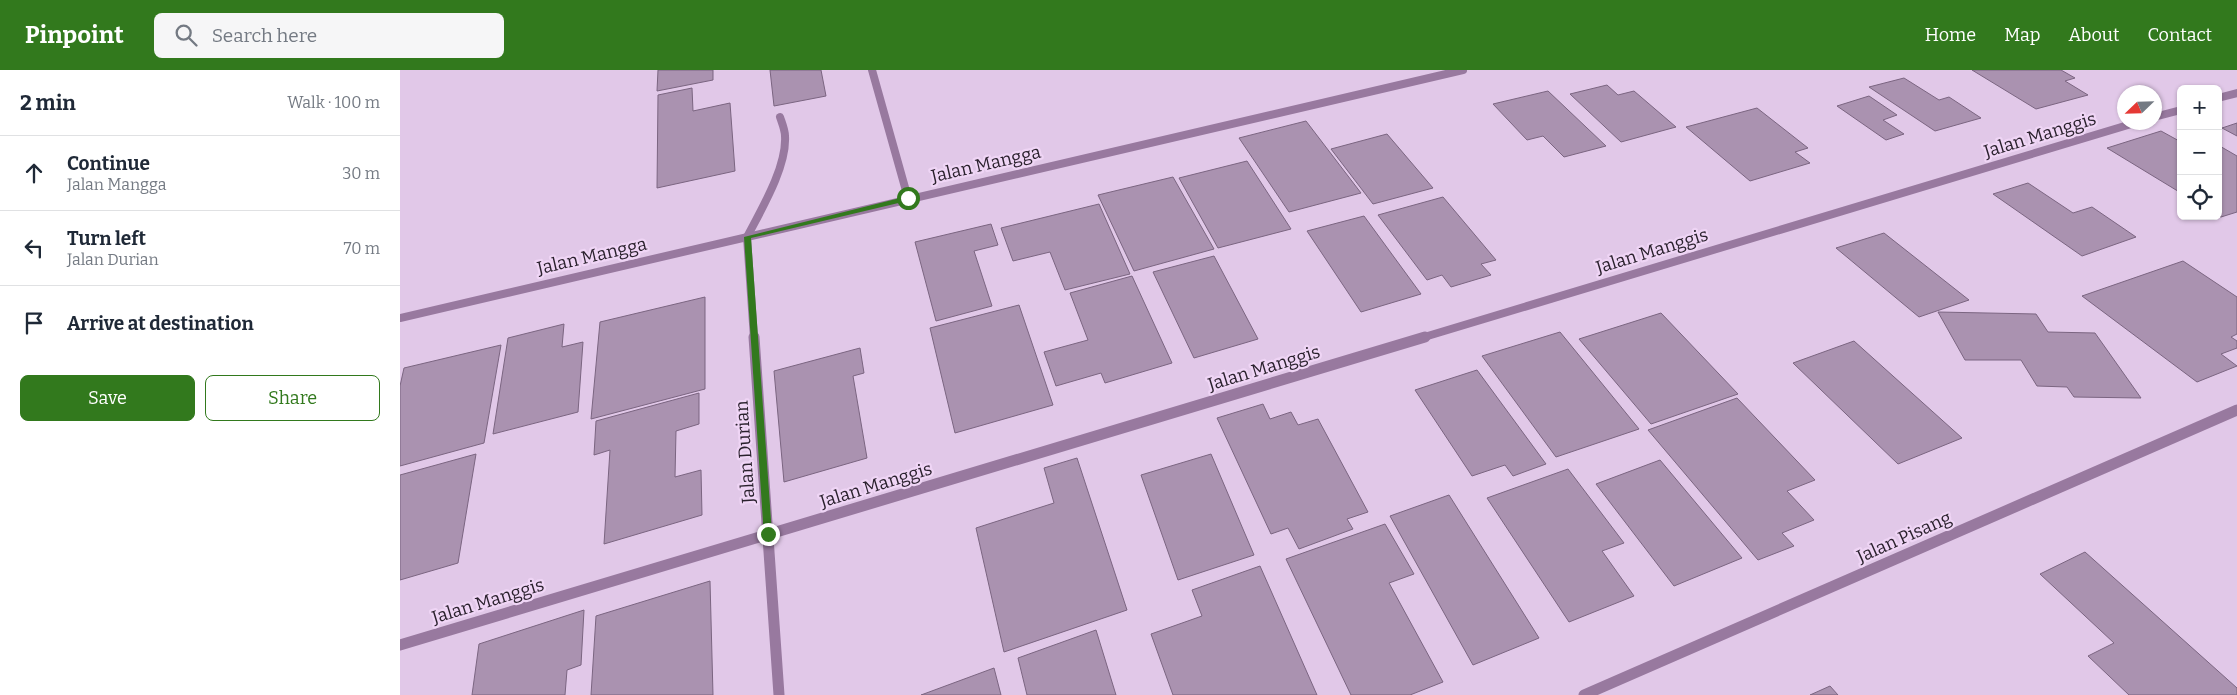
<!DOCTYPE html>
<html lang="en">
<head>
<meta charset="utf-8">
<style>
  body { margin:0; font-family:Bitter,serif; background:#f6f6f7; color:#1f2937 }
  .controls { position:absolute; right:15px; top:15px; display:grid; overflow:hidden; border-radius:8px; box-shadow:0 1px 4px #0004 }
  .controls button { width:45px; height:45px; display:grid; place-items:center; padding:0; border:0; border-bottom:1px solid #e0e1e3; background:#fff; color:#1f2937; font:25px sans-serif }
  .compass { position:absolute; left:1717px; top:15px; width:45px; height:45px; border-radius:50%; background:#fff; box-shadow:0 1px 4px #0004; rotate:247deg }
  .stop { position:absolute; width:15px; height:15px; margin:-11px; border:4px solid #32791d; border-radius:50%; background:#fff }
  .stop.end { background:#32791d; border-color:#fff; box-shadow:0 1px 5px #0008 }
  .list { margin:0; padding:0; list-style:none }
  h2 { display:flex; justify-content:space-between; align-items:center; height:65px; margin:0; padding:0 20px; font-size:21px }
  h2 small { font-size:16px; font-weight:400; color:#747a83 }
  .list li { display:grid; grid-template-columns:32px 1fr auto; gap:15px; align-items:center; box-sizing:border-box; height:75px; padding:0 20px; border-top:1px solid #e0e1e3 }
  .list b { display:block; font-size:19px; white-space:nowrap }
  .list p { margin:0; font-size:16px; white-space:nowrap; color:#747a83 }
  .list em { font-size:16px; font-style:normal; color:#747a83 }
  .actions { display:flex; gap:10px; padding:15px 20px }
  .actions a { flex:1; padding:11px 0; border:1px solid #32791d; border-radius:8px; text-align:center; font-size:18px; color:#32791d }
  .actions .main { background:#32791d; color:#fff }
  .icon { flex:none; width:28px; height:28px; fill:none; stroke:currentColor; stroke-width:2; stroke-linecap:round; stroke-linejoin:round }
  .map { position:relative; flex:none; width:1837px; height:625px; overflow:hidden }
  header { display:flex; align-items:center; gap:30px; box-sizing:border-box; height:70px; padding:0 25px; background:#32791d; color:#fff }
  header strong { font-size:24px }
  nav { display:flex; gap:28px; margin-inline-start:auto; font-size:18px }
  .search { width:350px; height:45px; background:#f6f6f7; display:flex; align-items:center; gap:12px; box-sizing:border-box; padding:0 18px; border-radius:8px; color:#747a83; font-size:19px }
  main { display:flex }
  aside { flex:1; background:#fff }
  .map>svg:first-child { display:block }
  .building { fill:#aa92b0; stroke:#7b6581 }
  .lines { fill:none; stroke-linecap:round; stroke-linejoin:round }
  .service { stroke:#98799f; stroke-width:8 }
  .minor-far1 { stroke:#98799f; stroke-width:8 }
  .minor { stroke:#98799f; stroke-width:11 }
  .route { fill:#32791d }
  .labels { text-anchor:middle; stroke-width:4.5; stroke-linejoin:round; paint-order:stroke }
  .street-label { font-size:18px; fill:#2a212d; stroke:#efd5f5 }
</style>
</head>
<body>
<header>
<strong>Pinpoint</strong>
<div class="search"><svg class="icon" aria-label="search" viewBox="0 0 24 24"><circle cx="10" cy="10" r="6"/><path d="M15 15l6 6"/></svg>Search here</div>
<nav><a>Home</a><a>Map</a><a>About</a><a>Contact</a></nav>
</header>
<main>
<aside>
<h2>2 min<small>Walk · 100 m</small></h2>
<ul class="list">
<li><svg class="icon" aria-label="ahead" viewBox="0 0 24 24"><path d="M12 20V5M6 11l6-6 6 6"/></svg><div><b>Continue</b><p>Jalan Mangga</p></div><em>30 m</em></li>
<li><svg class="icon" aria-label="left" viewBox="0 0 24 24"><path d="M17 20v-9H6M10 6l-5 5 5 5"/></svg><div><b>Turn left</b><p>Jalan Durian</p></div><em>70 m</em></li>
<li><svg class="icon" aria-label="arrive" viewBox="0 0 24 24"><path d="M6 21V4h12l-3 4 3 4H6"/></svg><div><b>Arrive at destination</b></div></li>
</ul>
<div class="actions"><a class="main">Save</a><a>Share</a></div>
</aside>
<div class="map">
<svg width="1837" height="625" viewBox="0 0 1837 625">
  <rect width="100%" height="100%" fill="#e1c8e8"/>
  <path class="building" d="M258 0H313V10L257 21Z
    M370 0H421L426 26 374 36Z
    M1572 0H1661L1675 8 1665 11 1688 25 1636 39Z
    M1504 8 1539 30 1549 27 1581 48 1535 61 1469 17Z
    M1207 15 1218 25 1234 21 1276 57 1221 72 1170 24Z
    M292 18 293 41 330 33 335 101 257 118 258 25Z
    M1148 21 1206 76 1164 87 1143 66 1127 70 1093 34Z
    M1469 26 1497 45 1483 50 1504 64 1486 70 1437 36Z
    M1357 38 1408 78 1395 82 1410 93 1350 111 1286 57Z
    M906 51 961 123 889 142 839 68Z
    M1837 53V66L1822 58Z
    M1761 61 1781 72V123L1707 78Z
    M987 64 1033 118 973 134 931 79Z
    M1818 75 1837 86V142L1821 147 1818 146Z
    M847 91 891 159 818 178 779 108Z
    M773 107 814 179 734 201 698 125Z
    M1628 113 1673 143 1692 137 1736 167 1682 186 1593 124Z
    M1043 127 1096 190 1081 194 1091 205 1051 217 1042 205 1027 210 978 145Z
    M699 134 730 204 665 220 650 182 613 191 601 158Z
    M964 146 1021 224 961 242 907 161Z
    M591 154 598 175 574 181 592 236 536 251 515 172Z
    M1484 163 1569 230 1519 247 1436 178Z
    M814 186 858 269 794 288 753 202Z
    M1783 191 1837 227V264L1831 267 1837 271V278L1821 284 1837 296 1797 312 1682 226Z
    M732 206 772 293 705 313 701 303 656 316 644 282 688 270 670 223Z
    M305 227V319L191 349 200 252Z
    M619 235 653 335 555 363 530 258Z
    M1538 242 1636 244 1648 262 1695 263 1741 328 1674 327 1667 317 1637 316 1621 290H1565Z
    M1261 243 1338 324 1251 354 1179 269Z
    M164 254 162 277 183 272 178 342 93 364 108 268Z
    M1160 262 1239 359 1156 387 1082 286Z
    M1454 271 1562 368 1498 394 1393 293Z
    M101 275 84 373 0 396V316L4 298Z
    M460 278 464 303 453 306 467 388 384 412 374 301Z
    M1077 300 1146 394 1113 406 1105 395 1072 406 1015 320Z
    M299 323V354L276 361 275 407 301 400 302 445 204 474 210 380 194 385 196 351Z
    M1337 328 1415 410 1387 421 1414 450 1382 463 1394 476 1358 490 1248 360Z
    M863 334 870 349 891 342 898 355 918 349 968 442 947 449 953 459 899 479 888 458 871 464 817 348Z
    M76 384 58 493 0 510V405Z
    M811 384 854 485 778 510 741 405Z
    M677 388 727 540 604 582 576 458 654 433 644 398Z
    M1260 390 1342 488 1274 516 1196 414Z
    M1168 399 1224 473 1202 481 1234 526 1169 552 1087 428Z
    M1049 425 1139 568 1073 595 990 446Z
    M985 454 1014 504 989 513 1043 612 1010 625H951L886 489Z
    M1685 482 1837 618V625H1729L1688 586 1714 573 1640 504Z
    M860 496 917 625H773L751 564 802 546 792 520Z
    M310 511 313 625H191L196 546Z
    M184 540 181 595 167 600 165 625H72L79 574Z
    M696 560 716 625H627L618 588Z
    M594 598 601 625H521Z
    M1430 616 1438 625H1410Z"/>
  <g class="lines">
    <path class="service" d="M472 0 508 128
      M347 167C361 140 387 97 385 66 385 60 382 53 380 47"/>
    <path class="minor-far1" d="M1818 28 1837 23
      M1754 47 1781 40
      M347 167 354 268
      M0 248 1063 0
      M1021 268 1738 52"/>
    <path class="minor" d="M354 267 379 625
      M0 575 1025 267
      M1184 625 1837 340"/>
  </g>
  <path class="route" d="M508 126 512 128 511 130 351 168 372 464 368 468 364 467 344 167Z"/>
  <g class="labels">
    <g class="street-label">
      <text transform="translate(1640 65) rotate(-17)" y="6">Jalan Manggis</text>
      <text transform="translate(586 94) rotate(-13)" y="6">Jalan Mangga</text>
      <text transform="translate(1252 181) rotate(-17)" y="6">Jalan Manggis</text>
      <text transform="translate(192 186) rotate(-13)" y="6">Jalan Mangga</text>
      <text transform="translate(864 298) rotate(-17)" y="6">Jalan Manggis</text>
      <text transform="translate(345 382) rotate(-94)" y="6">Jalan Durian</text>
      <text transform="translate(476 415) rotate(-17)" y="6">Jalan Manggis</text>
      <text transform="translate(1504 467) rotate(-24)" y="6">Jalan Pisang</text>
      <text transform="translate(88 531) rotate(-17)" y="6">Jalan Manggis</text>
    </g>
  </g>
</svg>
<div class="controls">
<button>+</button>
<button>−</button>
<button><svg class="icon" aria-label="locate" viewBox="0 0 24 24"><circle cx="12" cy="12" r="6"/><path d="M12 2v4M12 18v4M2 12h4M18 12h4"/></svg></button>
</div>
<svg class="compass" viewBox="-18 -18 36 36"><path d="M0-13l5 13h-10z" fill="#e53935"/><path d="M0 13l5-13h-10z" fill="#747a83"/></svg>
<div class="stop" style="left:508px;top:128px"></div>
<div class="stop end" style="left:368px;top:464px"></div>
</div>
</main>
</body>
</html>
